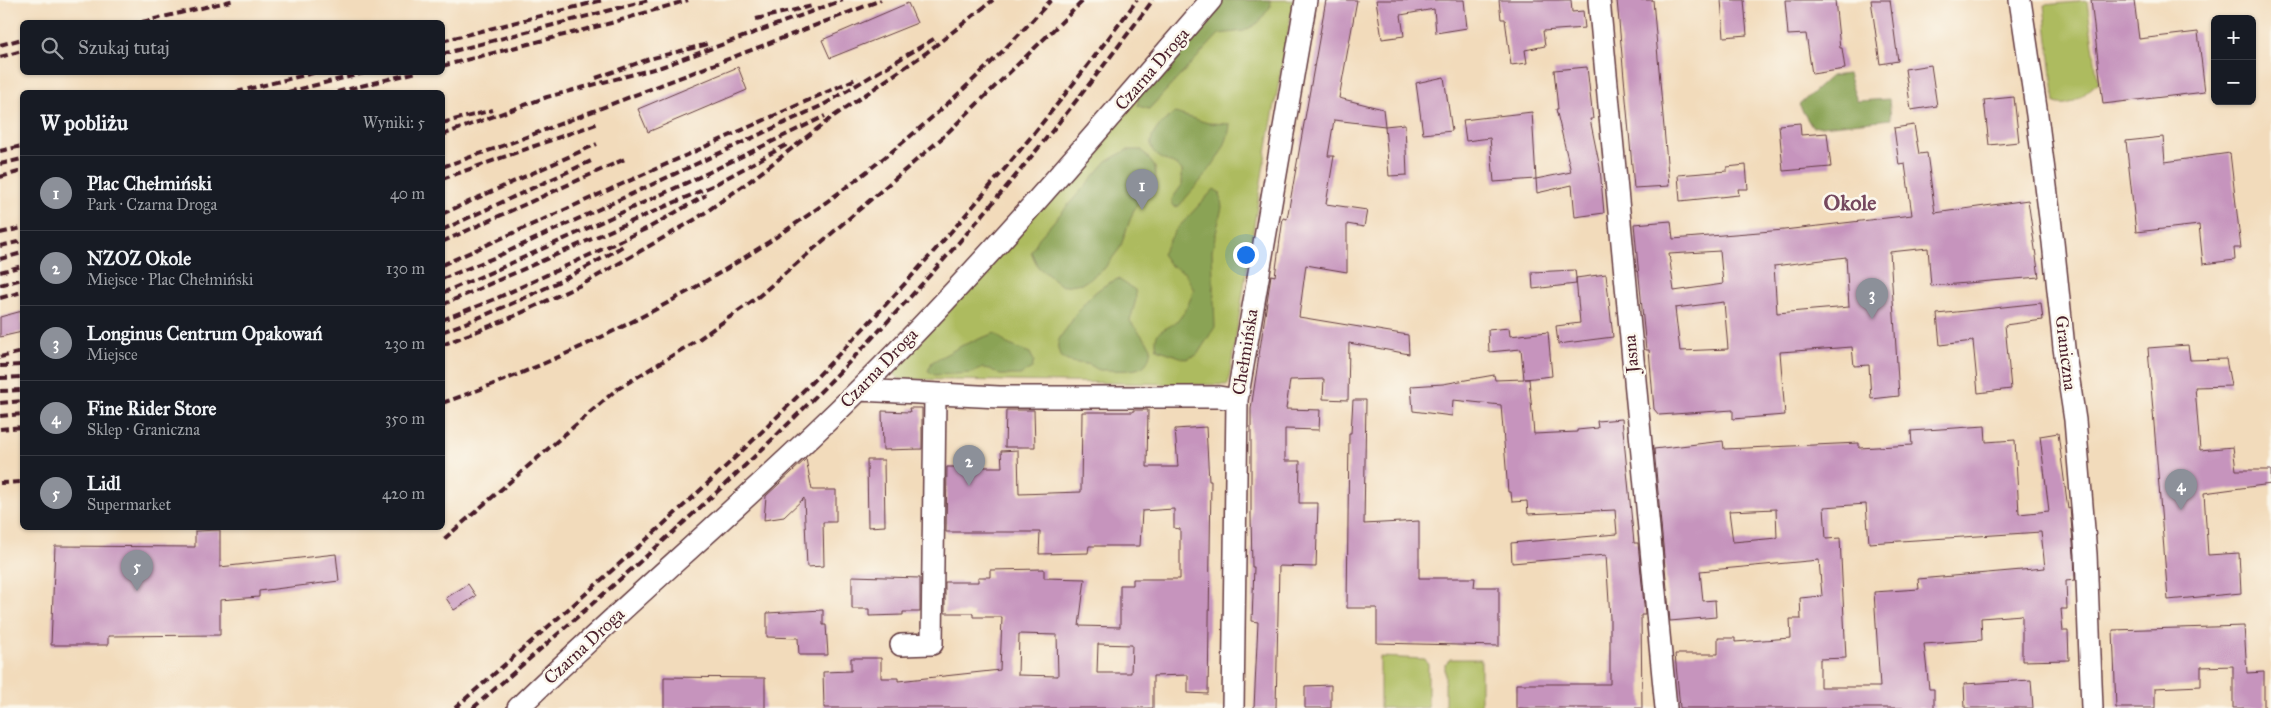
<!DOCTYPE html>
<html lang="pl">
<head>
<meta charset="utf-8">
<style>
  body { margin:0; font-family:"IM FELL Great Primer",serif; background:#20242c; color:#f1f3f6 }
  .controls { position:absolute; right:15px; top:15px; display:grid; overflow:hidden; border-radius:8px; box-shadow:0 1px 4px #0004 }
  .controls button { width:45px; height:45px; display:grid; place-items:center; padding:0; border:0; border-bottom:1px solid #363941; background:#171b24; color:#f1f3f6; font:25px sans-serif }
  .you { position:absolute; left:1245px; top:254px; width:18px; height:18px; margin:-12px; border:4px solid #fff; border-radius:50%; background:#1a73e8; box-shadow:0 0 0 8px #1a73e833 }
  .badge { display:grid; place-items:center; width:32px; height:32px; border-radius:50%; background:#8c9099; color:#fff; font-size:16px; font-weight:700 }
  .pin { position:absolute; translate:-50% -41px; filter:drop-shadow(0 1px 2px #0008) }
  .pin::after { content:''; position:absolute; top:26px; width:18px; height:15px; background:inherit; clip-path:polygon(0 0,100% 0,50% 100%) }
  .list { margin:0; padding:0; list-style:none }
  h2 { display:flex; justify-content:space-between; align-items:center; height:65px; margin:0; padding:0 20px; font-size:21px }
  h2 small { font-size:16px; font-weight:400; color:#9ea1a6 }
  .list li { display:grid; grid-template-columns:32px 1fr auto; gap:15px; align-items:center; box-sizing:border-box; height:75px; padding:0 20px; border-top:1px solid #363941 }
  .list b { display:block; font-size:19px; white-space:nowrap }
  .list p { margin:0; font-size:16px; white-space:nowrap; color:#9ea1a6 }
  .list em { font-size:16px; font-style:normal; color:#9ea1a6 }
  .icon { flex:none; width:28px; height:28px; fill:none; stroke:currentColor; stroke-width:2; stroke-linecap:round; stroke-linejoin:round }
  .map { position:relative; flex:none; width:2271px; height:708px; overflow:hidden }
  .search { position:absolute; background:#171b24; box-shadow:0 1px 4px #0004; left:20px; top:20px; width:425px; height:55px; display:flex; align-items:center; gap:12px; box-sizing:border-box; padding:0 18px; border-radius:8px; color:#9ea1a6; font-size:19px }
  .panel { position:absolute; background:#171b24; box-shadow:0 1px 4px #0004; left:20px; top:90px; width:425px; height:440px; border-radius:8px }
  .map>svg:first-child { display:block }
  .green { fill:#adbb5e; stroke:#7c6d44 }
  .forest { fill:#8aa355; stroke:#6a6140 }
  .building { fill:#c694bd; fill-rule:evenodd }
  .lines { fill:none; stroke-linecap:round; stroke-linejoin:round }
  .minor-casing { stroke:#633b41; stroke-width:24 }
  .minor { stroke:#fff; stroke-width:21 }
  .rail { stroke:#4a1f2b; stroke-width:4; stroke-dasharray:8 4; stroke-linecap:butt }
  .labels { text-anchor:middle; stroke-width:5; stroke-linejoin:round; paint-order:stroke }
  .street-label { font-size:18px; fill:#4a1f2b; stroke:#fbf7ec }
  .district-label { font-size:22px; font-weight:bold; fill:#75485e; stroke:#fbf7ec }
</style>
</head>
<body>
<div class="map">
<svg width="2271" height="708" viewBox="0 0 2271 708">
  <rect width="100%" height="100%" fill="#fbf7ec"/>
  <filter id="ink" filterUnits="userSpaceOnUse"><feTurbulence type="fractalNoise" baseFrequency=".02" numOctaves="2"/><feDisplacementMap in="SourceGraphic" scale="10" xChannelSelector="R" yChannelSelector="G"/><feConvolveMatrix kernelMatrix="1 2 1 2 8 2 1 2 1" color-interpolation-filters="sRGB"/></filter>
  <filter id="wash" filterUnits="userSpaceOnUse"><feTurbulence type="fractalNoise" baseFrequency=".0096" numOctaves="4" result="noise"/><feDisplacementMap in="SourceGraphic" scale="20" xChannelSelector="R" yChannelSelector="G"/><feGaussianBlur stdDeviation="1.12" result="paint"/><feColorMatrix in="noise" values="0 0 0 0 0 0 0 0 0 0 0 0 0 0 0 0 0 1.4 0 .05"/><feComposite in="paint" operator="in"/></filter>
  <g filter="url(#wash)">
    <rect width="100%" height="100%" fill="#f2dbbb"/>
    <path class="green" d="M1211 0H1294L1264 164 1228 385 899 379 894 374 892 366Z
      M2087 1 2098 83C2084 93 2072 109 2055 103L2044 5Z
      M1380 657 1425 659 1428 664V708H1380Z
      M1450 659H1481V708H1445V664Z"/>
    <path class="forest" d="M1221 0H1270V7L1258 23 1244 31 1219 34 1149 109 1138 106V97Z
      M1848 74 1857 101 1889 99 1891 119 1812 127 1799 105 1831 76Z
      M1175 113 1208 123 1230 124C1228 154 1198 183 1179 206L1175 207 1172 205V199L1182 185V170C1175 163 1166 162 1158 156 1139 142 1163 120 1175 113Z
      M1127 150H1142L1155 167 1156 182 1134 209 1120 248 1104 269 1083 283 1062 286 1038 267 1031 252 1039 238 1107 161Z
      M1214 189 1220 193 1222 207 1212 251 1215 327 1197 355 1186 359 1157 349C1152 328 1165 332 1177 321 1185 314 1190 300 1194 290L1185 273 1170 265 1162 254 1175 231Z
      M1118 279 1135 290 1136 299 1130 321 1151 347C1150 354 1149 363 1142 367 1133 372 1110 370 1100 370 1095 369 1091 364 1086 364 1075 362 1061 364 1058 349 1056 338 1066 331 1071 322 1083 303 1096 287 1118 279Z
      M995 333 1007 344 1030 353 1034 361 1032 368 1020 375H1000L990 369 982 368 972 373 935 375 928 371 932 362 963 345Z"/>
    <g id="blocks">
      <path class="building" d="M1326 0H1357L1339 98 1383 109 1385 126 1334 120 1328 156H1334L1326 204 1367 210 1364 227 1347 224V272L1306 265 1299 317 1408 335 1409 354 1349 343 1348 400 1323 399 1324 379 1290 380 1286 409 1320 410 1319 430 1285 429V461H1300L1299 503H1318L1316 567 1279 566 1276 708H1254L1258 622 1252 621 1254 567H1252L1251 516V409L1271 275 1275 276 1283 218 1287 219Z
        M1376 0H1464L1467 28 1436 33 1434 9 1401 15 1404 36 1382 39Z
        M1499 0H1571L1572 12 1583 11 1585 28 1543 31 1545 46 1525 50 1527 63 1511 65 1505 19H1501Z
        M1617 0H1653L1669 186 1634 188Z
        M1721 0H1744L1747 35 1724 37Z
        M1785 0H1835L1840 48H1842L1845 69 1812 74 1806 34 1788 35Z
        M1871 0H1890L1898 61 1880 64Z
        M2091 0H2134L2139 39 2198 32 2205 92 2103 104Z
        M908 3 917 23 830 58 822 40Z
        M1931 65 1937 106 1911 110 1905 69Z
        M738 67 747 90 648 132 638 109Z
        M1587 67 1593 119H1590L1600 168 1604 213 1575 217 1572 185 1537 193 1536 179 1571 172 1556 109H1558L1554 70Z
        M1444 77 1452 131 1423 134 1416 83Z
        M2014 97 2019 142 1989 145 1984 100Z
        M1532 112 1536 179 1494 182 1490 138 1466 141 1463 120Z
        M1800 123 1801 135 1827 133 1831 167 1783 171 1779 125Z
        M1405 124 1407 175 1389 176 1385 126Z
        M1914 125 1919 154 1927 153 1935 213 2028 200 2039 277 1931 286 1928 248 1890 252 1899 396 1871 399 1869 365 1854 366 1852 347 1780 352 1785 415 1733 419V410L1659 415 1654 409 1649 350H1646L1634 224 1671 221 1673 239 1784 230 1912 215 1905 164 1899 165 1894 128ZM1720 251 1723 284 1674 291 1669 254ZM1846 257 1849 307 1777 313 1774 266ZM1724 302 1728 349 1680 351 1675 308Z
        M2163 137 2165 162 2230 153 2241 248H2234L2235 260 2203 264 2199 225 2136 232 2126 141Z
        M1746 165 1748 189H1738L1739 195 1680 201 1678 175 1727 171V167Z
        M1575 270 1576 278 1606 274 1613 337 1558 344 1556 326 1580 323 1576 278V284L1533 289 1532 272Z
        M2041 303 2043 320 2005 325 2011 389 1978 393 1973 341 1940 345 1937 314Z
        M22 311V332L0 337V317Z
        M1509 328 1510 336 1548 332 1552 376 1525 379H1529L1534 434 1577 432V430L1598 428 1597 421 1622 419 1634 543H1638L1645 615H1641L1642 708H1516V684H1610V618L1606 555 1512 563 1511 543 1617 534 1615 510 1528 514 1527 501 1512 502 1511 492H1508L1501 405 1453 400 1452 416 1413 411 1411 386 1443 384 1494 375 1495 380 1524 379 1521 349 1489 352 1488 330Z
        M2188 345 2190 360 2226 359 2231 386 2195 387 2200 450 2233 447 2236 470H2271V484L2204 493 2208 555 2239 553 2241 593 2168 600 2148 348Z
        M1353 400H1366L1364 524 1419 521V578H1475L1474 587H1499V646L1377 643V608H1347L1349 433H1351Z
        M909 408H922V449L883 450 882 411 910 412Z
        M1006 410H1034L1035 447H1005Z
        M1133 410H1148L1147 467H1178L1175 429 1206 427 1209 481H1211L1208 694 1188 693V675L1153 676V708H824L823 672 851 671V658H881V678H898V681L1000 670 1002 617H973V613H945V582H978V577H990V570L1044 569V578L1085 579 1079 626 1120 627V585H1133V579H1180V529L1174 528V509L1142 511 1140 546H1089L1088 553 1039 554 1040 532H946L947 467H1002L1001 451 1018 450 1019 494 1081 492 1082 412H1133ZM1019 634 1057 635 1058 676 1018 675ZM1098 644 1132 645 1131 673H1097Z
        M1985 426 1986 442 2015 440 2019 514 2049 511 2040 436 2058 433 2068 509 2070 508 2074 555 2075 580 2066 581 2067 609H2061L2063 631H2068L2069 660 2022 661V615L1981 618 1982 640 1924 644 1929 689H1934V708H1680L1675 654H1718V638H1735V642L1791 638 1790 619H1801L1800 598 1822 596 1819 560 1700 571 1703 601 1715 600 1716 617 1670 621 1654 449 1723 441 1724 449 1859 443V448L1912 445 1911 431ZM1866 504 1869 543 2041 532 2045 568 1918 579 1919 589 1874 592 1880 687H1820V659L1846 658 1840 538 1826 539 1824 507ZM1776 509 1777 538 1733 542 1729 511Z
        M806 459 812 490H836V522H823L824 566 807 567 804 498 784 517 764 520 766 496Z
        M867 460H884L885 526 868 527Z
        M220 530V567L336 554 339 581 259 591V597L220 600V635L108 636V645H51L55 546 195 547V531Z
        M852 576 920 578V612H903V615L869 616V609H852Z
        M468 584 476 596 454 610 446 598Z
        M823 610V625H826L828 655H799L798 638 767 637V613Z
        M2244 626 2247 673 2264 672V708H2233V666L2201 667V686L2155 688V708H2116L2113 630Z
        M664 677 765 678V708H664Z
        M2031 680 2033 708H1965L1964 684Z
        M1331 685V708H1305V686Z"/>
    </g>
  </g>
  <g filter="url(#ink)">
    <use href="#blocks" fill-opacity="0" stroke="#633b41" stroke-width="1"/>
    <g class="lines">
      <defs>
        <path id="minor" d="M1599 0 1666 708
          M2020 0 2037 115 2053 242 2064 348 2075 420 2086 554 2092 708
          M859 390 999 397H1219L1237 400
          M901 645 932 644 935 395
          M518 708C629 600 747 501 857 392 982 268 1096 133 1211 0
          M1233 708 1237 400 1306 0"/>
      </defs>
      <use href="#minor" class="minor-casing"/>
      <use href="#minor" class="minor"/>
      <path class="rail" d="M756 19 812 6
        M142 22 235 0
        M442 41 603 0
        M0 45 22 39
        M442 54 649 0
        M0 57 22 51
        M442 66 611 23 688 0
        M596 78 649 59 708 44
        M236 92 317 72
        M288 92 368 72
        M337 92 417 72
        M442 123 493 110
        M442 135 547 97 661 67 843 0
        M0 151 22 146
        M0 164 22 159
        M442 167 508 144 881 0
        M0 177 22 171
        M442 179 599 123
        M442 214 597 144
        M442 230 591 161
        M0 233 22 228
        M442 242 627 158
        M0 246 22 241
        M0 259 22 253
        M442 265 858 78
        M0 272 22 266
        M442 279 496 257 823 105 937 37
        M0 285 22 279
        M442 293 494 271 695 179 825 116
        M0 298 22 292
        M442 305 714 185 788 144
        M442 320 495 299 650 227 706 195
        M442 332C505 308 566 281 623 246
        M442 345 508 319 585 283 696 219 754 178 831 118 926 53 993 0
        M0 357 22 352
        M0 366 22 365
        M0 378 22 377
        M0 391 22 390
        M0 403 22 401
        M442 403C674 323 887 182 1051 0
        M0 416 22 414
        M0 429 22 427
        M0 483 22 482
        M444 539 616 390 699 339 758 297 942 138 1084 0
        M455 708C573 605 692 503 803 391 924 269 1035 138 1137 0
        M473 708C587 608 703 510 810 402 935 277 1048 142 1153 0"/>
    </g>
  </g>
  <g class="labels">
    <g class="street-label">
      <text transform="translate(1152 69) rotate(-49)" y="6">Czarna Droga</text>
      <text transform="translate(1245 352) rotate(-81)" y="6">Chełmińska</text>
      <text transform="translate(2066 353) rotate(83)" y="6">Graniczna</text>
      <text transform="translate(1631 354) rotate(-95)" y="6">Jasna</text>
      <text transform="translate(879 368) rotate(-46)" y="6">Czarna Droga</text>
      <text transform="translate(584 646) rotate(-43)" y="6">Czarna Droga</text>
    </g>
    <g class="district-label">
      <text x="1850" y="210">Okole</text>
    </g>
  </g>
</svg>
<div class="controls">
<button>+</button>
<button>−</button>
</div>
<div class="you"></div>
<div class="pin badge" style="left:1142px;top:210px">1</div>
<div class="pin badge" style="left:969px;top:486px">2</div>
<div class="pin badge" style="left:1872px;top:319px">3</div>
<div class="pin badge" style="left:2181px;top:510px">4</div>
<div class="pin badge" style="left:137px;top:591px">5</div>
<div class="search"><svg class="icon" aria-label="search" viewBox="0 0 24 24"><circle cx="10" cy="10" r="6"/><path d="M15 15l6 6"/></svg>Szukaj tutaj</div>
<section class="panel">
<h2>W pobliżu<small>Wyniki: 5</small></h2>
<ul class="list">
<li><span class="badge">1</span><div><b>Plac Chełmiński</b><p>Park · Czarna Droga</p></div><em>40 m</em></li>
<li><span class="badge">2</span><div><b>NZOZ Okole</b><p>Miejsce · Plac Chełmiński</p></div><em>130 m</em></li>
<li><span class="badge">3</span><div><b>Longinus Centrum Opakowań</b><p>Miejsce</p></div><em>230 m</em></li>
<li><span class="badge">4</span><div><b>Fine Rider Store</b><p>Sklep · Graniczna</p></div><em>350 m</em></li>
<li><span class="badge">5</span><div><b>Lidl</b><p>Supermarket</p></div><em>420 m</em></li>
</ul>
</section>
</div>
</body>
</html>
